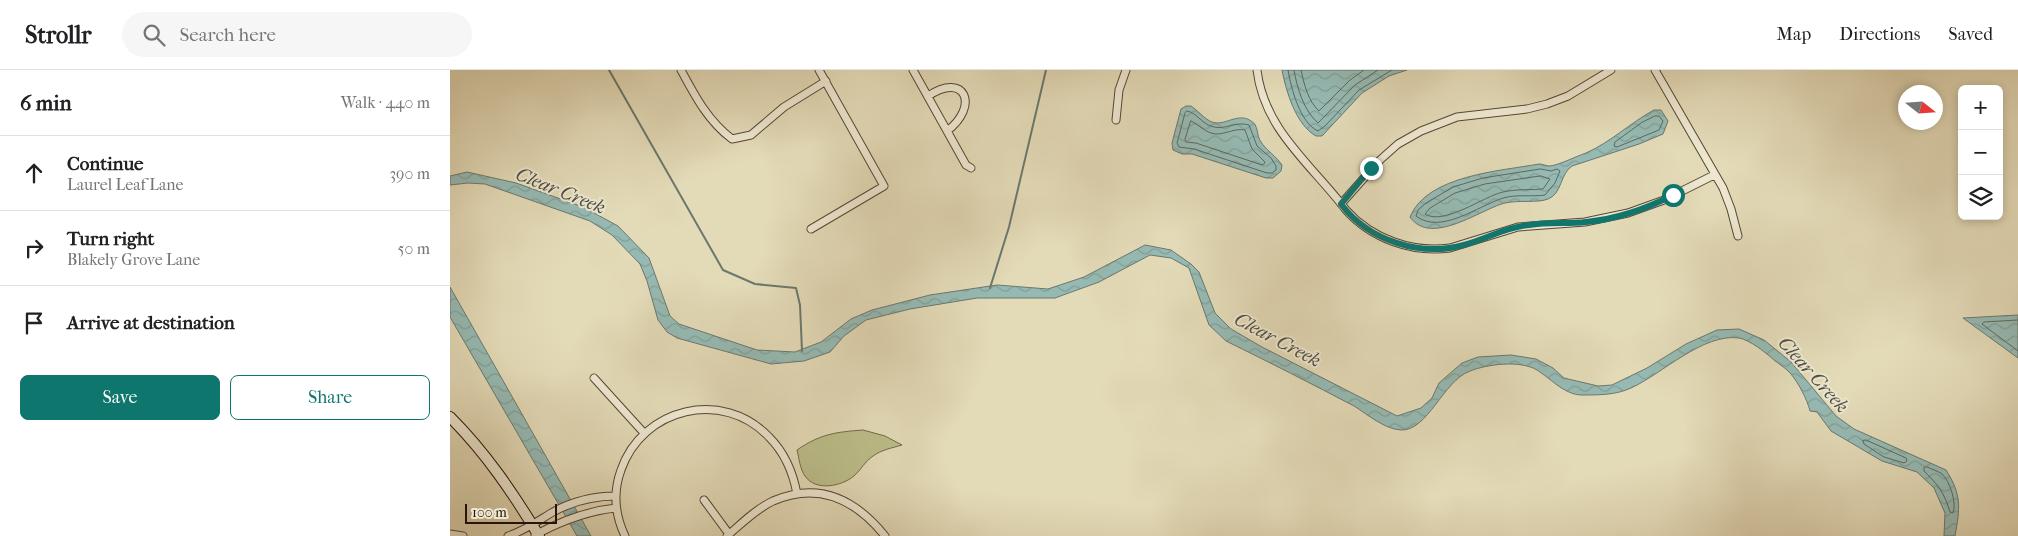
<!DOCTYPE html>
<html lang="en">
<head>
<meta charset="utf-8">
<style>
  body { margin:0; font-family:"IM FELL French Canon",serif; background:#f6f6f6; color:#202124 }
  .controls { position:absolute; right:15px; top:15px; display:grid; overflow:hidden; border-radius:8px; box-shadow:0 2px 8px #0003 }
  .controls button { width:45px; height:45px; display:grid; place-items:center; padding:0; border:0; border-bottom:1px solid #e0e0e0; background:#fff; color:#202124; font:25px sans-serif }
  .compass { position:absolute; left:1448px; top:15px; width:45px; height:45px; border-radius:50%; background:#fff; box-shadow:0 2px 8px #0003; rotate:107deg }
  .scale { position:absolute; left:15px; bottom:12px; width:92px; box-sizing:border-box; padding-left:5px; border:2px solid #271509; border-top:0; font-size:14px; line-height:18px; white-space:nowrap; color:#271509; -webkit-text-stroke:4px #ede7d0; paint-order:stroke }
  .stop { position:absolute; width:15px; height:15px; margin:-11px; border:4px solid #0f766e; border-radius:50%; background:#fff }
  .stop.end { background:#0f766e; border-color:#fff; box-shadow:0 1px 5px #0008 }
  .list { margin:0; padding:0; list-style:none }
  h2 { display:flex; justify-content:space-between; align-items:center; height:65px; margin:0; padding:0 20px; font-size:21px }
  h2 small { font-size:16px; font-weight:400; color:#757577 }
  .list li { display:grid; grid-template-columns:32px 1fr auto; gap:15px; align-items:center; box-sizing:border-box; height:75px; padding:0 20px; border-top:1px solid #e0e0e0 }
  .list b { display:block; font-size:19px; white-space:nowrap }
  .list p { margin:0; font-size:16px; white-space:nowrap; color:#757577 }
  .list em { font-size:16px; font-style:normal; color:#757577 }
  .actions { display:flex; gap:10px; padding:15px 20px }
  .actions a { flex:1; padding:11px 0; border:1px solid #0f766e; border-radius:8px; text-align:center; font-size:18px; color:#0f766e }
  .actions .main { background:#0f766e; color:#fff }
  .icon { flex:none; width:28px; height:28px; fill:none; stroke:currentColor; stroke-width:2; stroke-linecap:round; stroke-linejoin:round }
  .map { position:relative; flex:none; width:1568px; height:466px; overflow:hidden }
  header { display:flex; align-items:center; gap:30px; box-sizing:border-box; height:70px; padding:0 25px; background:#fff; border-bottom:1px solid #e0e0e0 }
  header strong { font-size:24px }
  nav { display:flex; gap:28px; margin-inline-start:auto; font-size:18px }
  .search { width:350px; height:45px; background:#f6f6f6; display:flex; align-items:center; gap:12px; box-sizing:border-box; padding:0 18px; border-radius:28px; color:#757577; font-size:19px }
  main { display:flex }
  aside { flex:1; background:#fff }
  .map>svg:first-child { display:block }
  .green { fill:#bbbd89; stroke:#716949 }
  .water { fill:url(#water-waves); stroke:#6a786f }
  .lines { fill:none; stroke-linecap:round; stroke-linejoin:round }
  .shore { stroke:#5e685e; stroke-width:1 }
  .stream { stroke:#6a786f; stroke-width:2 }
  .minor-casing { stroke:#564634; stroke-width:9 }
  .secondary-casing { stroke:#271509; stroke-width:12 }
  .minor { stroke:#ede7d0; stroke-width:7 }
  .secondary { stroke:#ede7d0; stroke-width:10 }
  .route { stroke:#0f766e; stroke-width:6 }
  .labels { text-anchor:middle; stroke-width:4; stroke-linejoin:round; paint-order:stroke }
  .water-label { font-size:19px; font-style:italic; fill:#4e4f44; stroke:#ede7d0 }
</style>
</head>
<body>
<header>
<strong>Strollr</strong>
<div class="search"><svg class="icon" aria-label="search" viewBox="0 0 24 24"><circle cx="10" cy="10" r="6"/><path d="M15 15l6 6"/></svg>Search here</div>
<nav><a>Map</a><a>Directions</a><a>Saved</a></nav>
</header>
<main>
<aside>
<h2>6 min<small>Walk · 440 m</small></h2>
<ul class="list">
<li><svg class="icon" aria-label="ahead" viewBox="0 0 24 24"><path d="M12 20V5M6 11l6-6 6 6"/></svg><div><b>Continue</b><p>Laurel Leaf Lane</p></div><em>390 m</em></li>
<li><svg class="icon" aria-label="right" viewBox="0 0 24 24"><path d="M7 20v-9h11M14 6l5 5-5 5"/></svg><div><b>Turn right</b><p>Blakely Grove Lane</p></div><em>50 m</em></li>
<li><svg class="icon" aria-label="arrive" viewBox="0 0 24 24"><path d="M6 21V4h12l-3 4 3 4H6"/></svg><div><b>Arrive at destination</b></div></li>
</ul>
<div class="actions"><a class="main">Save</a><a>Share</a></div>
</aside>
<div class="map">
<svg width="1568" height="466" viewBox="0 0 1568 466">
  <defs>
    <pattern id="water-waves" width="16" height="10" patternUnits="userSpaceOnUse" patternTransform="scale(1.25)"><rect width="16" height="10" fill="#96bab3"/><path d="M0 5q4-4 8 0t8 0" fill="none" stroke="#819f99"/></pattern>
  </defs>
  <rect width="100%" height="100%" fill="#e3dab7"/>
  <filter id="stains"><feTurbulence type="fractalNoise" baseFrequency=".004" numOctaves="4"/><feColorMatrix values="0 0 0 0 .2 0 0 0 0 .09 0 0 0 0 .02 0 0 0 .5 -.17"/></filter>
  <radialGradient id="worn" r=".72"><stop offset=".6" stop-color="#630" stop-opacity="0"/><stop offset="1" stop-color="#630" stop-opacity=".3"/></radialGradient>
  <path class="green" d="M413 360 435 366 452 375C442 378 431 380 423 386 415 391 411 400 404 406 392 416 366 422 355 406 350 399 349 388 347 380 370 364 386 362 413 360Z"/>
  <path class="water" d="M832 0H957L939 6 912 23 872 66H866C846 55 836 21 832 0Z
    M736 36H741C749 41 757 53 767 53 778 53 790 43 801 51 809 55 806 65 811 72 816 80 826 86 832 95L831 101 823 108H816L742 84H732L723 80 722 73 731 39Z
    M1204 40H1211L1218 51 1213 64 1189 74 1122 96C1110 104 1112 124 1098 129 1089 133 1067 130 1055 133 1031 139 981 177 960 147 977 105 1051 101 1089 94 1093 94 1096 96 1100 96 1109 95 1127 86 1136 83 1161 72 1180 53 1204 40Z
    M17 102 66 113 133 137 168 156 199 188 220 246 229 254 307 280 345 282 371 272 401 249 422 240 480 225 547 215 598 219 634 207 695 175 721 180 741 194 749 202 765 243 781 259 812 277 947 346 971 338 982 328 989 313 1012 293 1028 287 1061 285 1086 289 1103 298 1114 308 1148 316 1162 315 1197 298 1236 274 1267 260 1289 259 1314 270 1341 292 1386 346 1404 359 1496 400C1512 425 1510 438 1505 466H1494L1495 443 1484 418 1467 402 1432 391 1381 361 1367 342 1360 341C1357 329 1349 314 1341 304 1337 299 1329 294 1324 290 1315 282 1300 270 1289 268 1253 263 1212 304 1181 318 1166 325 1149 325 1132 325 1115 325 1101 309 1087 300 1070 290 1038 294 1020 301 993 311 978 361 951 360 934 359 917 344 904 336 862 314 819 292 776 271L759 255 739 198 721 188 700 185 649 212 605 228H527L460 239 416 250 394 266 380 282 354 291 321 294 227 268 217 262 208 250 197 211 190 194 162 165 140 151 35 114 18 113 0 115V106Z
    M0 217 141 466H127L0 247Z
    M1568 245V288L1513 248Z"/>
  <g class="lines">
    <path class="shore" d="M838 0C841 18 850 53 868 61L875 56 909 20 942 0
      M844 0C847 18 854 41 868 53L905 15 928 0
      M851 0C854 14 858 31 869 41L900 10 914 0
      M737 41C748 43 752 55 764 57 775 60 786 51 799 55L807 76 821 88 826 96V100L822 103H817L744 79 729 77 727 73 735 43Z
      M1205 46H1209L1213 51 1209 60 1167 77 1164 76 1165 72 1191 53Z
      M741 51C750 55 755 63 766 64 776 64 785 58 795 60L802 79 814 91 815 93 812 95 746 73 736 72 735 70Z
      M1091 99 1101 101 1107 99 1110 101 1105 113 1095 125C1082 127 1067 124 1053 128 1028 136 991 165 966 146L968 140 976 133 1003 117 1033 108Z
      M1091 106 1100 109 1093 119C1080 120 1066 119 1053 122 1034 126 994 156 975 144L980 138 1005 123 1035 114Z
      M1568 250 1534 252 1532 254 1568 281
      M1416 370 1456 388 1457 391 1454 393 1434 387 1414 374 1413 371Z
      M1477 397C1481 399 1488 401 1492 404 1500 411 1507 434 1503 443L1500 442C1494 422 1488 415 1474 401V398Z"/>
    <path class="stream" d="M159 0 273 200 305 214 346 218 350 235 352 281
      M540 218 559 157 596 0"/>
    <defs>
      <path id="minor" d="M231 0C245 26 258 51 282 69L301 65 334 37 376 11
        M463 0 516 95 521 98
        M807 0C814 60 862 95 896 140 922 169 962 183 1000 178L1068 157 1135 152 1178 143 1214 130 1264 105
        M1205 0 1273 118 1281 139 1288 166
        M478 26C515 1 530 36 497 61
        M666 50 669 20 676 0
        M891 134 930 90 948 74 971 61 1007 47 1077 39 1097 34 1118 26 1161 0
        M361 159 434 116 369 0
        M144 308 194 363
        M254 430 279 464
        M0 464 13 466
        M85 465C111 451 136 441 166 438
        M58 466C74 461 88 451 103 442 123 431 143 426 166 426
        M175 466C165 445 163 422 171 400 192 338 273 318 319 367 335 383 343 402 347 424
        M277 466C291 454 306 439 323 431 369 411 406 430 435 466"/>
      <path id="secondary" d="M0 347C36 383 63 423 89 466"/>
    </defs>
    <use href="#minor" class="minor-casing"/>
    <use href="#secondary" class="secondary-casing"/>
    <use href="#minor" class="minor"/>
    <use href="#secondary" class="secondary"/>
  </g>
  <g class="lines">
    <path class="route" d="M921 98 891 134C919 171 970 187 1014 175 1036 169 1056 157 1079 155 1098 152 1118 154 1136 152 1167 149 1196 139 1223 125"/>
  </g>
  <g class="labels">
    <g class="water-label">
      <text transform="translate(111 120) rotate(22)" y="7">Clear Creek</text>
      <text transform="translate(828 269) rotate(28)" y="7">Clear Creek</text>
      <text transform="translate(1364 304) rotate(48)" y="7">Clear Creek</text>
    </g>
  </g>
  <rect width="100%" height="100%" filter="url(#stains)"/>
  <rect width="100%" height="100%" fill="url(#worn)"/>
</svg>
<div class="controls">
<button>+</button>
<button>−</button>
<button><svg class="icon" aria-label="layers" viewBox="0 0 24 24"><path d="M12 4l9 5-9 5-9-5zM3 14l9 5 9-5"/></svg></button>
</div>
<svg class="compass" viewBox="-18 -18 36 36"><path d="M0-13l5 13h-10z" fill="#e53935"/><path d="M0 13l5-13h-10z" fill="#757577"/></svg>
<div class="scale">100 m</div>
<div class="stop" style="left:1223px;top:125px"></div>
<div class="stop end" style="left:921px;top:98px"></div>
</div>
</main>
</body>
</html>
